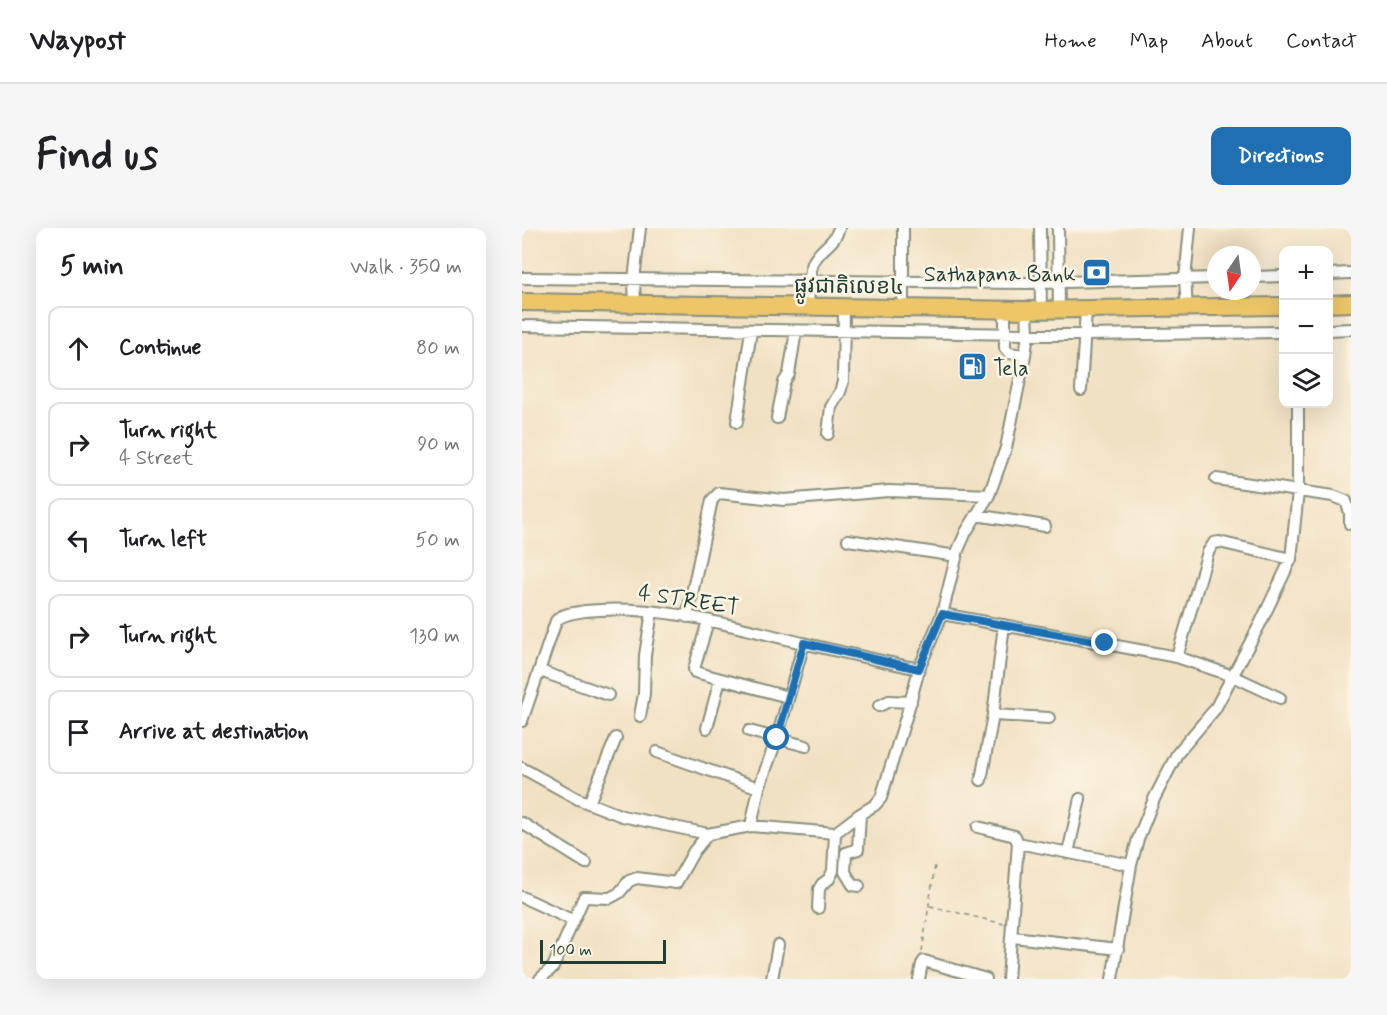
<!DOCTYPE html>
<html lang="en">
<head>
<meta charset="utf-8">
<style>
  body { margin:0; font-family:Mynerve,"Noto Sans Khmer",sans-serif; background:#f6f6f6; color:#202124 }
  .controls { position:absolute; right:18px; top:18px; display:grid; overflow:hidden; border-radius:12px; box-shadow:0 6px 24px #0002 }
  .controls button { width:54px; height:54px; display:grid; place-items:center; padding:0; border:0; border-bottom:2px solid #e0e0e0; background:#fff; color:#202124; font:30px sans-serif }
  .compass { position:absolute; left:685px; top:18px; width:54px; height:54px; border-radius:50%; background:#fff; box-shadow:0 6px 24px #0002; rotate:193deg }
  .scale { position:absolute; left:18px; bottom:15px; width:126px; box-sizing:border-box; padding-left:6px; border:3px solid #1f3d34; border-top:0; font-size:16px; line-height:21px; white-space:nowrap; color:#1f3d34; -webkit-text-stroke:4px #fcf5e5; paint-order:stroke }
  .stop { position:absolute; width:18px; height:18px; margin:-14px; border:4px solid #1f6fb2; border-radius:50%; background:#fff }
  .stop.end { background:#1f6fb2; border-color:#fff; box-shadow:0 2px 6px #0008 }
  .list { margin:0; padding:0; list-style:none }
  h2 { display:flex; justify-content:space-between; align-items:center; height:78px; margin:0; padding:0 24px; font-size:26px }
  h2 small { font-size:20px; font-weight:400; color:#757577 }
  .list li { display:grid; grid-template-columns:39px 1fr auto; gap:18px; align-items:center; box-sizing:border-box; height:84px; margin:0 12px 12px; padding:0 12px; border:2px solid #e0e0e0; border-radius:12px }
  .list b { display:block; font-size:22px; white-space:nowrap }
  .list p { margin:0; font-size:20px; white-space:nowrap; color:#757577 }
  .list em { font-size:20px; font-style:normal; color:#757577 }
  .icon { flex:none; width:33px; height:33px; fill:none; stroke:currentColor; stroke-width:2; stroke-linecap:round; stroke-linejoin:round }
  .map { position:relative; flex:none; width:829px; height:751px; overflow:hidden; border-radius:12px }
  header { display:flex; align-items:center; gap:36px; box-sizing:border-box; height:84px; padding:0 30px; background:#fff; border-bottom:2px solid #e0e0e0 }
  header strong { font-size:28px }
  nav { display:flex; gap:33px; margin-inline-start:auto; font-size:21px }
  .intro { display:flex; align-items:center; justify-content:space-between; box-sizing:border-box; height:144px; padding:0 36px }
  h1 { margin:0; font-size:42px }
  .button { padding:15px 27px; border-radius:12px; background:#1f6fb2; color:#fff; font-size:21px; font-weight:700 }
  main { display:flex; gap:36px; padding:0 36px }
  aside { flex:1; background:#fff; border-radius:12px; box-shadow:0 6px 24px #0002 }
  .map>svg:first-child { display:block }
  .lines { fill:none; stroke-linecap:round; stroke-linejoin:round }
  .minor-casing { stroke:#888f7c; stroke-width:14 }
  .highway-casing { stroke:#888f7c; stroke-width:20 }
  .path { stroke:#888f7c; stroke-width:1.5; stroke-dasharray:4.5 4.5; stroke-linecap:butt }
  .minor { stroke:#fff; stroke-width:10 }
  .highway { stroke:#ecc669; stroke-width:16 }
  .route { stroke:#1f6fb2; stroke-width:8 }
  .labels { text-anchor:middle; stroke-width:5; stroke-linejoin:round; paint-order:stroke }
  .poi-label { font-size:22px; fill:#1f3d34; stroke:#fcf5e5; text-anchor:end }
  .street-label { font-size:22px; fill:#1f3d34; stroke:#fcf5e5 }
</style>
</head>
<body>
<header>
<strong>Waypost</strong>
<nav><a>Home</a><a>Map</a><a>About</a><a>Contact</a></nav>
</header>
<div class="intro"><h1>Find us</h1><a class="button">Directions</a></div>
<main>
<aside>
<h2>5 min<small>Walk · 350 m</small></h2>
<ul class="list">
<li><svg class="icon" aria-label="ahead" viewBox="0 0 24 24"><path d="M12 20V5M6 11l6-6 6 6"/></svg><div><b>Continue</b></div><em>80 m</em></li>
<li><svg class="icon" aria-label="right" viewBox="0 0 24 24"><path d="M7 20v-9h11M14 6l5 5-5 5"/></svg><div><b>Turn right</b><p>4 Street</p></div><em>90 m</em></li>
<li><svg class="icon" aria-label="left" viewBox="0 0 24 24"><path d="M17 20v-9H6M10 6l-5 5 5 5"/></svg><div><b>Turn left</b></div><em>50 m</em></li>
<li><svg class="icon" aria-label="right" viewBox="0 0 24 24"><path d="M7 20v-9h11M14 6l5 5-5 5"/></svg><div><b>Turn right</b></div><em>130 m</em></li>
<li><svg class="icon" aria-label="arrive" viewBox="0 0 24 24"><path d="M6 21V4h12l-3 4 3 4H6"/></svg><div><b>Arrive at destination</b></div></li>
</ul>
</aside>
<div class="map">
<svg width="829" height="751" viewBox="0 0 829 751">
  <rect width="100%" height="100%" fill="#fcf5e5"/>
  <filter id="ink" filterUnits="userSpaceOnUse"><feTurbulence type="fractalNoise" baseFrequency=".0167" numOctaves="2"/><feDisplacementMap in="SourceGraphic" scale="12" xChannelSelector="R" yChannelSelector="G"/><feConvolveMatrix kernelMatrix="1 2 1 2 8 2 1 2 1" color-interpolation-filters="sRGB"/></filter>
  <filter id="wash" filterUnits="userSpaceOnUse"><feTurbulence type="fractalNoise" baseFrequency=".008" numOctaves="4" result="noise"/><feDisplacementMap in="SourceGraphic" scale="24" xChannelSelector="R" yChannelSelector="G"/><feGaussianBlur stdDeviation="1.35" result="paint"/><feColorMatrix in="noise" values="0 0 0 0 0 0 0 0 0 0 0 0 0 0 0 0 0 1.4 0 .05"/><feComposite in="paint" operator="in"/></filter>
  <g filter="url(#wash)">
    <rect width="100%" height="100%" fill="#f1e1c3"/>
  </g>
  <g filter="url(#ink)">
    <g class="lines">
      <defs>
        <path id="minor" d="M518 0 519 82
          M536 0 537 82
          M806 46 829 45
          M730 49 762 48
          M0 50 504 55 694 50
          M113 76 112 52 118 0
          M286 79C287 65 286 48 291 35 297 21 313 16 317 0
          M381 80V0
          M665 81 663 51 668 0
          M483 82V120L487 125 503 127
          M0 98 563 107 762 104
          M806 102 829 101
          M559 162 564 82
          M255 190 262 154 267 146 274 103
          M215 194 229 103
          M306 206 309 179 318 164 321 154 322 80
          M694 251 811 268 824 273 828 285V296
          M454 287 523 298
          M326 312 435 328
          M420 386 655 429 711 448 758 470
          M165 389 190 272 197 265 262 272 367 263 467 267
          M186 393 172 441 173 444 266 469
          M655 429 686 324 692 315 697 314 769 331
          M18 443 86 467
          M357 478 367 473 389 474
          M471 487 527 490
          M118 488 122 466 123 427 130 384
          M0 493 34 393C40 385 54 385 63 383 140 375 212 399 285 416 322 425 360 433 397 441
          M185 500 198 452
          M227 503 284 518
          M135 524 237 560
          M0 540 56 571 100 588 186 606
          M459 552 471 487 482 397
          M67 575 94 510
          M0 595 64 635
          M229 598 237 560 255 510 282 415
          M456 599 493 608 496 615 609 637
          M546 625 558 571
          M337 658 331 657 323 644 324 625 336 621 338 586
          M0 669 50 692
          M296 680 297 661 300 656 307 651 311 643 313 605
          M491 709 596 721
          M18 751 31 739 62 669 88 670 97 665 107 653 115 650 154 655 172 623 186 606 229 598 313 605 338 586 353 577 359 570 385 486 397 441 420 386 436 322 444 304 467 267 484 220 503 127 506 106 505 82
          M250 751 256 717
          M397 751 400 736 402 733 464 751
          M486 751 496 615
          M590 751 609 637 616 611 632 571 655 526 693 481 739 394 769 331 776 264V176"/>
        <path id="highway" d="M0 74 505 82 762 78
          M806 76 829 75"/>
      </defs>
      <use href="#minor" class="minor-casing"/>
      <use href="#highway" class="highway-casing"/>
      <path class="path" d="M408 678 482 696
        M400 723 413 637"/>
      <use href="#minor" class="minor"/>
      <use href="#highway" class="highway"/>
    </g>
  </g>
  <g class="lines" filter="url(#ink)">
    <path class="route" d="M255 510 282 415 397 441 420 386 583 415"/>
  </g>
  <defs>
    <symbol id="bank-square" viewBox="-11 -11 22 22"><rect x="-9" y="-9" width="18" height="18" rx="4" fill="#1f6fb2" stroke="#fcf5e5"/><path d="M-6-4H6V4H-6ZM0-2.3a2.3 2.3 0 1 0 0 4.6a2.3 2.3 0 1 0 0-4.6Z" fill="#fff"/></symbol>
    <symbol id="fuel-square" viewBox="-11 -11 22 22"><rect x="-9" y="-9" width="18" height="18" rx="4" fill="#1f6fb2" stroke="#fcf5e5"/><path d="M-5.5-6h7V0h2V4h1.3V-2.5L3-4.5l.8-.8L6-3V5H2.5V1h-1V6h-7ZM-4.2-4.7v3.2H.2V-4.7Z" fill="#fff"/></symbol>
  </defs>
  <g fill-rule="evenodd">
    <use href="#bank-square" x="558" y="28" width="33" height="33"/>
    <use href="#fuel-square" x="434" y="122" width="33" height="33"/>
  </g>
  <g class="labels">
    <g class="poi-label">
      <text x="554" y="53">Sathapana Bank</text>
      <text x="471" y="147" text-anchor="start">Tela</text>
    </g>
    <g class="street-label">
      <text transform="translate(327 57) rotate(1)" y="8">ផ្លូវជាតិលេខ៤</text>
      <text transform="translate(167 371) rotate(9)" y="8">4 STREET</text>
    </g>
  </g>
</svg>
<div class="controls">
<button>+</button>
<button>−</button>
<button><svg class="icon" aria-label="layers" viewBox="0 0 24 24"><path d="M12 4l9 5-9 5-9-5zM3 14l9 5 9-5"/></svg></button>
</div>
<svg class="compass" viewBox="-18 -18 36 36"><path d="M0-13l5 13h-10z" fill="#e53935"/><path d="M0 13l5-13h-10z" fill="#757577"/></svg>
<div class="scale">100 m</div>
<div class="stop" style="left:255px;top:510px"></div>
<div class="stop end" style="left:583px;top:415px"></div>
</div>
</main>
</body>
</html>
